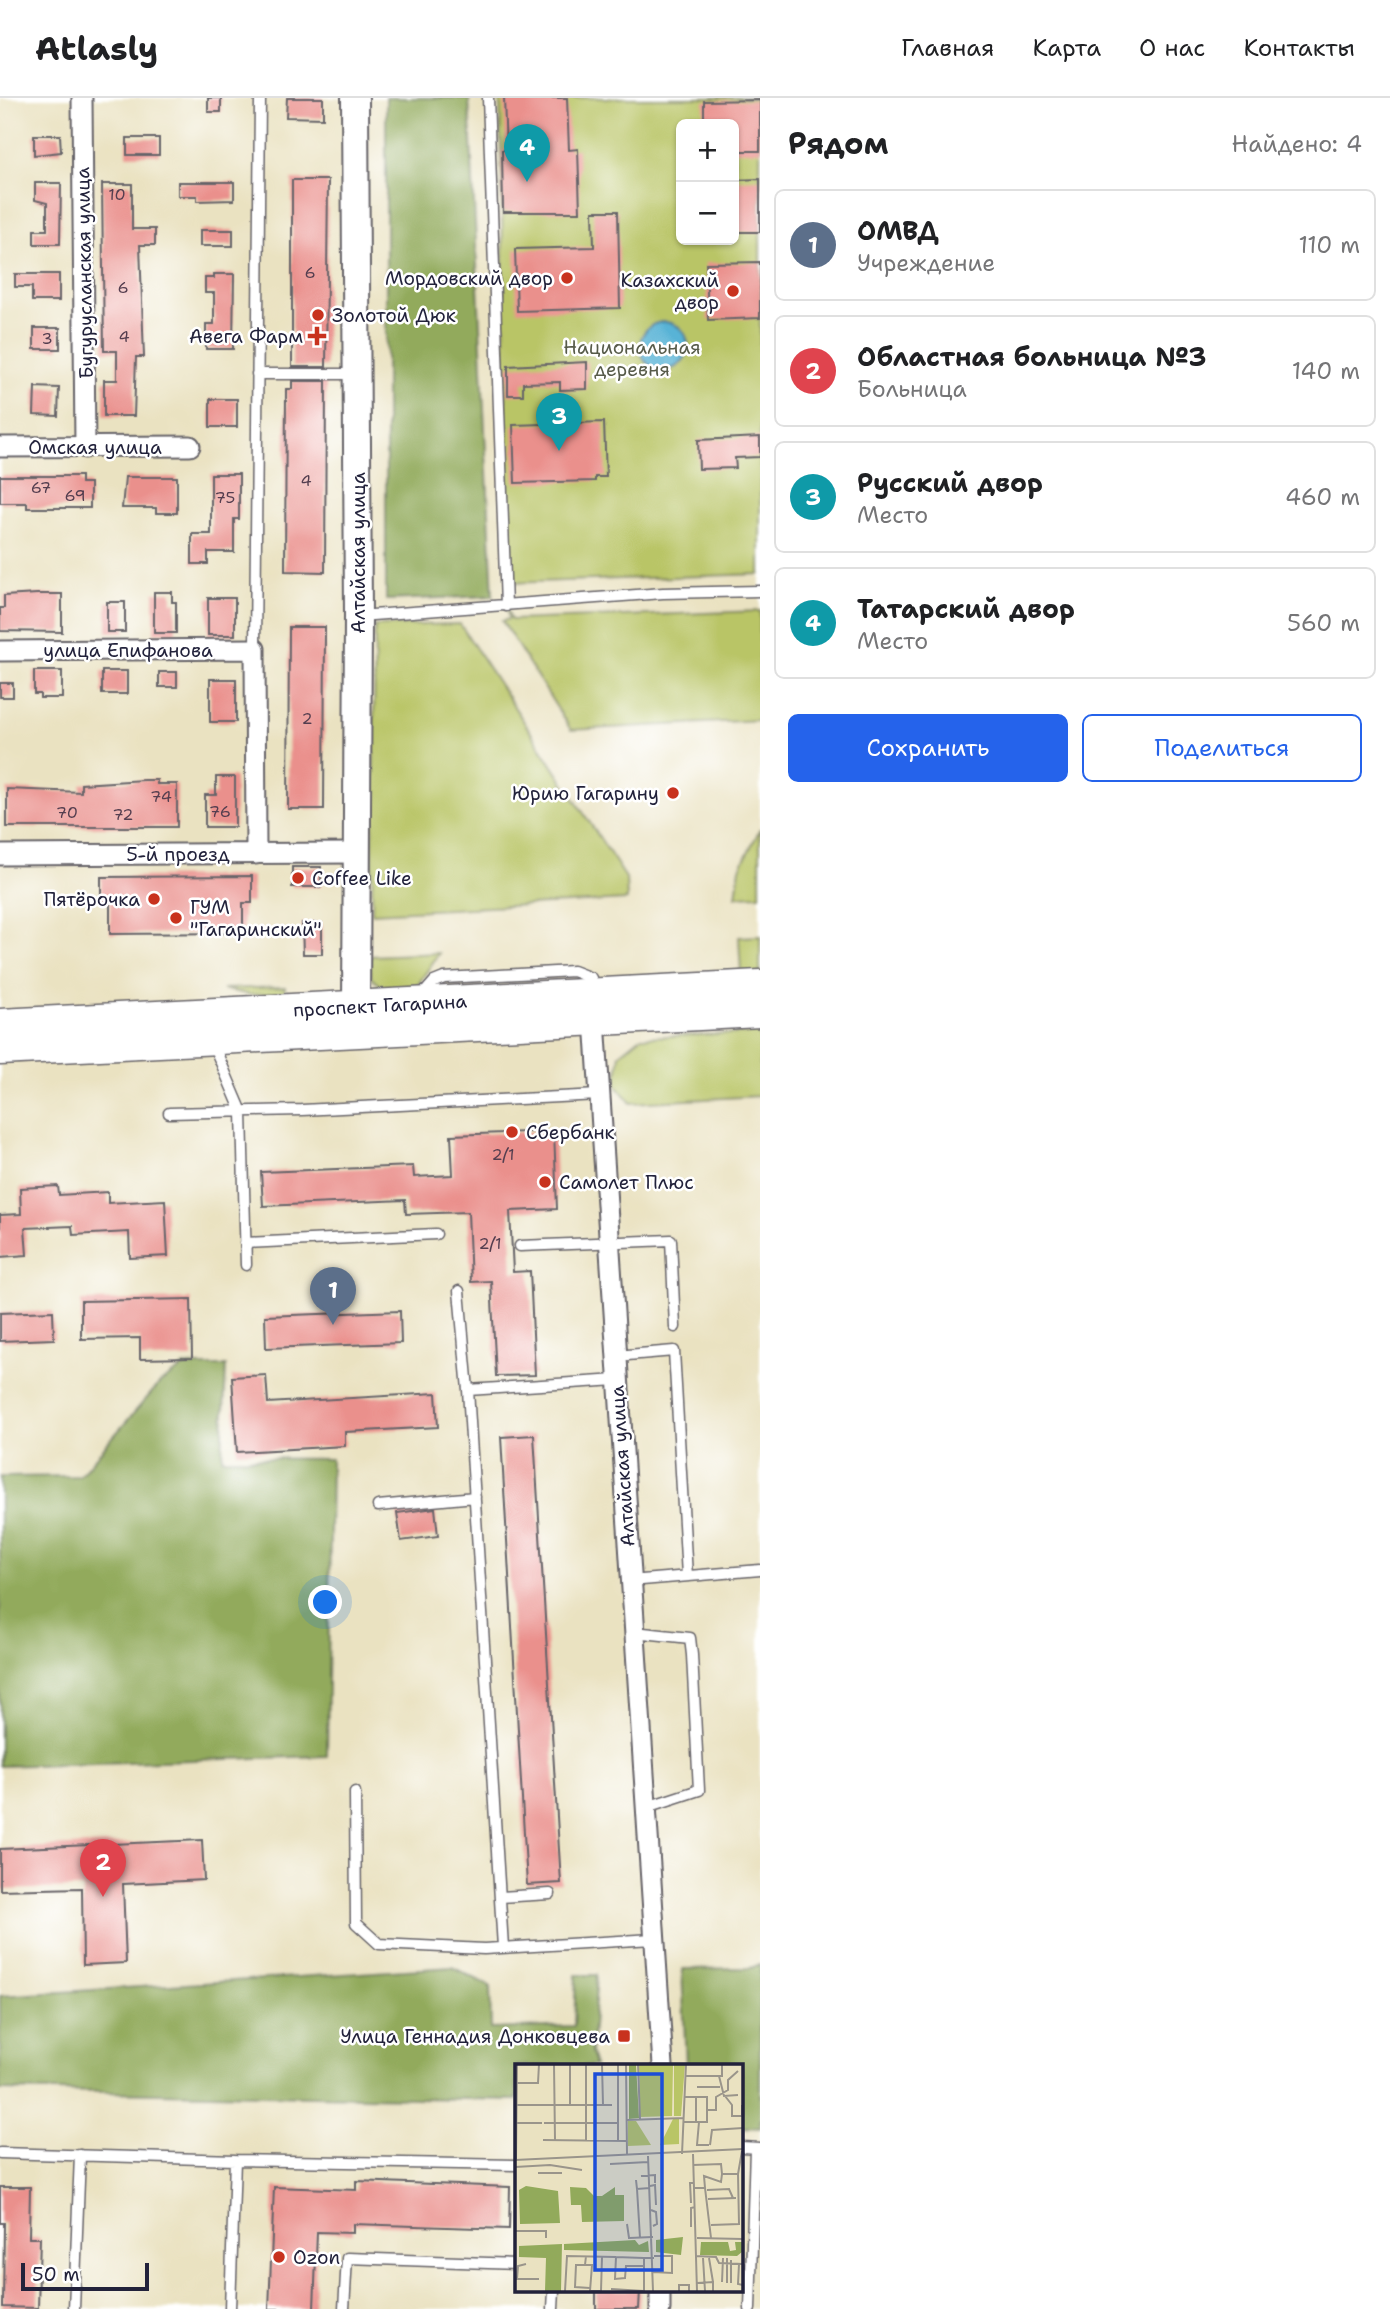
<!DOCTYPE html>
<html lang="ru">
<head>
<meta charset="utf-8">
<style>
  body { margin:0; font-family:"Shantell Sans",sans-serif; background:#f6f6f6; color:#202124 }
  .controls { position:absolute; right:21px; top:21px; display:grid; overflow:hidden; border-radius:10px; box-shadow:0 2px 5px #0004 }
  .controls button { width:63px; height:63px; display:grid; place-items:center; padding:0; border:0; border-bottom:2px solid #e0e0e0; background:#fff; color:#202124; font:35px sans-serif }
  .scale { position:absolute; left:21px; bottom:18px; width:128px; box-sizing:border-box; padding-left:7px; border:4px solid #22223b; border-top:0; font-size:19px; line-height:24px; white-space:nowrap; color:#22223b; -webkit-text-stroke:5px #fff; paint-order:stroke }
  .you { position:absolute; left:326px; top:1505px; width:24px; height:24px; margin:-18px; border:5px solid #fff; border-radius:50%; background:#1a73e8; box-shadow:0 0 0 10px #1a73e833 }
  .badge { display:grid; place-items:center; width:46px; height:46px; border-radius:50%; background:#2563eb; color:#fff; font-size:23px; font-weight:700 }
  .pin { position:absolute; translate:-50% -58px; filter:drop-shadow(0 2px 4px #0008) }
  .pin::after { content:''; position:absolute; top:37px; width:24px; height:21px; background:inherit; clip-path:polygon(0 0,100% 0,50% 100%) }
  .list { margin:0; padding:0; list-style:none }
  h2 { display:flex; justify-content:space-between; align-items:center; height:91px; margin:0; padding:0 28px; font-size:30px }
  h2 small { font-size:23px; font-weight:400; color:#757577 }
  .list li { display:grid; grid-template-columns:46px 1fr auto; gap:21px; align-items:center; box-sizing:border-box; height:112px; margin:0 14px 14px; padding:0 14px; border:2px solid #e0e0e0; border-radius:10px }
  .list b { display:block; font-size:26px; white-space:nowrap }
  .list p { margin:0; font-size:23px; white-space:nowrap; color:#757577 }
  .list em { font-size:23px; font-style:normal; color:#757577 }
  .actions { display:flex; gap:14px; padding:21px 28px }
  .actions a { flex:1; padding:16px 0; border:2px solid #2563eb; border-radius:10px; text-align:center; font-size:24px; color:#2563eb }
  .actions .main { background:#2563eb; color:#fff }
  .map { position:relative; flex:none; width:760px; height:2211px; overflow:hidden }
  header { display:flex; align-items:center; gap:42px; box-sizing:border-box; height:98px; padding:0 35px; background:#fff; border-bottom:2px solid #e0e0e0 }
  header strong { font-size:33px }
  nav { display:flex; gap:38px; margin-inline-start:auto; font-size:24px }
  main { display:flex }
  aside { flex:1; background:#fff }
  .map>svg:first-child { display:block }
  .green { fill:#b9c566; stroke:#6e7450; stroke-width:2; fill-rule:evenodd }
  .forest { fill:#92aa5b; stroke:#5a664b; stroke-width:2 }
  .water { fill:#59b3d6; stroke:#3e6a88; stroke-width:2 }
  .building { fill:#ea908c }
  .lines { fill:none; stroke-linecap:round; stroke-linejoin:round }
  .lane-casing { stroke:#68656a; stroke-width:13 }
  .street-casing { stroke:#68656a; stroke-width:23 }
  .secondary-casing { stroke:#68656a; stroke-width:30 }
  .primary-casing { stroke:#68656a; stroke-width:33 }
  .lane { stroke:#fff; stroke-width:10 }
  .street { stroke:#fff; stroke-width:19 }
  .secondary { stroke:#fff; stroke-width:26 }
  .primary { stroke:#fff; stroke-width:30 }
  .poi-dot { fill:#c8321e; stroke:#fff; stroke-width:2.5 }
  .labels { text-anchor:middle; stroke-width:5; stroke-linejoin:round; paint-order:stroke }
  .number-label { font-size:16px; fill:#543e4f }
  .street-label { font-size:19px; fill:#22223b; stroke:#fff }
  .poi-label { font-size:19px; fill:#22223b; stroke:#fff; text-anchor:end }
  .park-label { font-size:19px; fill:#575b4a; stroke:#fff }
  .inset-road { fill:none; stroke:#9a958b; stroke-width:2 }
  .view { fill:#1d4ed8; fill-opacity:0.15; stroke:#1d4ed8; stroke-width:3.5 }
  .inset-edge { fill:none; stroke:#22223b; stroke-width:3.5 }
</style>
</head>
<body>
<header>
<strong>Atlasly</strong>
<nav><a>Главная</a><a>Карта</a><a>О нас</a><a>Контакты</a></nav>
</header>
<main>
<div class="map">
<svg width="760" height="2211" viewBox="0 0 760 2211">
  <rect width="100%" height="100%" fill="#fff"/>
  <filter id="ink" filterUnits="userSpaceOnUse"><feTurbulence type="fractalNoise" baseFrequency=".0143" numOctaves="2"/><feDisplacementMap in="SourceGraphic" scale="14" xChannelSelector="R" yChannelSelector="G"/><feConvolveMatrix kernelMatrix="1 2 1 2 8 2 1 2 1" color-interpolation-filters="sRGB"/></filter>
  <filter id="wash" filterUnits="userSpaceOnUse"><feTurbulence type="fractalNoise" baseFrequency=".00686" numOctaves="4" result="noise"/><feDisplacementMap in="SourceGraphic" scale="28" xChannelSelector="R" yChannelSelector="G"/><feGaussianBlur stdDeviation="1.57" result="paint"/><feColorMatrix in="noise" values="0 0 0 0 0 0 0 0 0 0 0 0 0 0 0 0 0 1.4 0 .05"/><feComposite in="paint" operator="in"/></filter>
  <g filter="url(#wash)">
    <rect width="100%" height="100%" fill="#eae2c1"/>
    <path class="green" d="M500 0H760V476L509 485ZM681 26H734V142H681Z
      M506 508 511 522 760 513V622L571 632 502 523 509 521Z
      M460 526 626 780 627 802 372 815 375 528Z
      M760 731V797L736 798 740 770Z
      M760 838V876H741L739 839Z
      M439 855 415 891 385 892 371 879 370 858Z
      M285 889V895L250 897 222 891Z
      M760 935V998L631 1005 616 987 620 956 641 939Z"/>
    <path class="forest" d="M386 0H469L493 498 386 502Z
      M185 1268H226L222 1360 331 1361 327 1658 0 1668V1379L79 1378 160 1285Z
      M760 1866V2030L741 2029V1968H686L682 1871 751 1870Z
      M452 1869 490 1888 491 1931 574 1928 576 1877H597L591 1954 595 1968H517V2002L0 1992V1898Z"/>
    <path class="water" d="M640 248a24 24 0 1 1 48 0a24 24 0 1 1-48 0Z"/>
    <g id="blocks">
      <path class="building" d="M208 0H221V14H208Z
        M287 0H323V20L286 19Z
        M504 0H567L569 52 578 51 580 114H503L502 52H506Z
        M760 2V53H734V26H704V3Z
        M34 37H60L61 54 34 57Z
        M127 40H159V57H127Z
        M760 81V134H734V82Z
        M292 82H328L326 269H292Z
        M178 84H234V102L197 103V98H178Z
        M35 85H61L60 146H34V132H47V105L35 102Z
        M102 86H132V131H155V147H140L144 259H136L134 318H104V282H117V253H104Z
        M593 113H618L620 210 517 213 515 151 594 149Z
        M200 132H233V148H200Z
        M760 164V220L708 222 706 165Z
        M15 176H59V203H32V189H15Z
        M214 176H234L233 251H206V226H214V195H205V180H214Z
        M34 230H60V251H34Z
        M587 264V291L560 292V284L523 285V297H508V268Z
        M292 283H326L325 474 285 473 286 291H292Z
        M35 289 59 290 58 318 34 317Z
        M210 301H237V329H210Z
        M604 324 606 379H595V383L515 385 513 327Z
        M760 339V359L735 360 736 370 699 371 698 342Z
        M211 376H239V421H234V454H208V466H192V436H211Z
        M0 378H81V385H90V410H27V405H0Z
        M125 379H177V415H156V410H122Z
        M154 494H172V504H176V535H154Z
        M37 496H62V534L0 533V510H4V498Z
        M208 500H235V537H208Z
        M107 504H125V534H107Z
        M289 529H325L324 711H288Z
        M34 573H62V600H40V596H34Z
        M102 573H127V596H102Z
        M159 574H177V589H159Z
        M210 581H236V624H210Z
        M0 585H13V599H0Z
        M216 679H235V729H205V697H216Z
        M144 682H157V686H177V729H7V691L81 694V686Z
        M292 769H321V789H292Z
        M252 778V805H243V835L110 836V804H101V779Z
        M302 825H322V856H303Z
        M554 1033 557 1111 510 1113 513 1174 530 1173 535 1277 496 1278 491 1183 471 1184 468 1114 406 1116 405 1102 263 1108 261 1074 413 1068 414 1079 453 1077 451 1037Z
        M58 1088 59 1097 108 1094V1105L165 1102 168 1158 130 1160 129 1134 73 1137 72 1128 25 1130 27 1157 0 1159V1117L21 1116 20 1090Z
        M191 1201 192 1260 140 1261V1240L81 1241V1203Z
        M53 1213 54 1241 0 1243V1215Z
        M400 1213 401 1245 266 1250 265 1218Z
        M266 1277 268 1305 436 1295 438 1329 345 1334V1348L237 1354 232 1279Z
        M534 1337 561 1785 527 1787 501 1339Z
        M435 1410 438 1438 401 1443 397 1415Z
        M202 1742 204 1782 123 1786 126 1865 83 1867 82 1790 0 1792V1751Z
        M356 2083 510 2089 509 2131 353 2126V2135L317 2134 314 2211H269L274 2089 356 2092Z
        M0 2089H30L29 2140H40L38 2210 3 2209 4 2125H0Z
        M596 2192H640L639 2211H596Z"/>
    </g>
  </g>
  <g filter="url(#ink)">
    <use href="#blocks" fill-opacity="0" stroke="#68656a" stroke-width="2"/>
    <g class="lines">
      <defs>
        <path id="lane" d="M488 0 506 508
          M257 276H354
          M359 518 663 495 760 493
          M255 551 260 0
          M421 899 434 884 444 880 573 873 591 880 594 891
          M213 946 242 1014 246 1167
          M169 1015 302 1012 599 997
          M245 1145 436 1136
          M520 1148 671 1142 675 1229
          M459 1193 468 1292 617 1282
          M616 1258 674 1253 687 1478
          M468 1292 503 1849
          M378 1408 475 1399
          M630 1483 760 1472
          M634 1534 690 1540 692 1557 699 1692 647 1709
          M355 1694 356 1825 379 1846 484 1851 653 1841
          M500 1799 550 1796
          M741 2049 760 2050
          M0 2055 235 2062
          M74 2211 80 2057
          M230 2211 235 2062 517 2067
          M344 2211 347 2160 517 2166
          M553 2211 554 2192
          M750 2211 755 2050"/>
        <path id="street" d="M82 0 85 350
          M0 349 190 348
          M0 553 255 551 256 756
          M0 757 356 755
          M595 922 663 1968
          M660 2211V2192"/>
        <path id="secondary" d="M355 0 358 518 356 909"/>
        <path id="primary" d="M0 926 760 887
          M0 952 760 914"/>
      </defs>
      <use href="#lane" class="lane-casing"/>
      <use href="#street" class="street-casing"/>
      <use href="#secondary" class="secondary-casing"/>
      <use href="#primary" class="primary-casing"/>
      <use href="#lane" class="lane"/>
      <use href="#street" class="street"/>
      <use href="#secondary" class="secondary"/>
      <use href="#primary" class="primary"/>
    </g>
  </g>
  <g class="poi-dot">
    <circle cx="567" cy="180" r="7"/>
    <circle cx="733" cy="193" r="7"/>
    <circle cx="318" cy="217" r="7"/>
    <path d="M313.5 227.5h7v7h7v7h-7v7h-7v-7h-7v-7h7z"/>
    <circle cx="673" cy="695" r="7"/>
    <circle cx="298" cy="780" r="7"/>
    <circle cx="154" cy="801" r="7"/>
    <circle cx="176" cy="820" r="7"/>
    <circle cx="512" cy="1034" r="7"/>
    <circle cx="545" cy="1084" r="7"/>
    <rect x="617" y="1931" width="14" height="14" rx="3.5"/>
    <circle cx="279" cy="2159" r="7"/>
  </g>
  <g class="labels">
    <g class="number-label">
      <text x="117" y="102">10</text>
      <text x="310" y="180">6</text>
      <text x="123" y="195">6</text>
      <text x="124" y="244">4</text>
      <text x="47" y="246">3</text>
      <text x="306" y="388">4</text>
      <text x="41" y="395">67</text>
      <text x="75" y="403">69</text>
      <text x="225" y="405">75</text>
      <text x="307" y="626">2</text>
      <text x="161" y="704">74</text>
      <text x="220" y="719">76</text>
      <text x="67" y="720">70</text>
      <text x="123" y="722">72</text>
      <text x="503" y="1062">2/1</text>
      <text x="490" y="1151">2/1</text>
    </g>
    <g class="street-label">
      <text transform="translate(84 175) rotate(-91)" y="7">Бугурусланская улица</text>
      <text x="95" y="356">Омская улица</text>
      <text transform="translate(358 455) rotate(-90)" y="7">Алтайская улица</text>
      <text x="128" y="559">улица Епифанова</text>
      <text x="178" y="763">5-й проезд</text>
      <text transform="translate(380 907) rotate(-3)" y="7">проспект Гагарина</text>
      <text transform="translate(622 1368) rotate(-94)" y="7">Алтайская улица</text>
    </g>
    <g class="poi-label">
      <text x="553" y="187">Мордовский двор</text>
      <text x="719" y="189">Казахский<tspan x="719" dy="22">двор</tspan></text>
      <text x="332" y="224" text-anchor="start">Золотой Дюк</text>
      <text x="303" y="245">Авега Фарм</text>
      <text x="659" y="702">Юрию Гагарину</text>
      <text x="312" y="787" text-anchor="start">Coffee Like</text>
      <text x="140" y="808">Пятёрочка</text>
      <text x="190" y="816" text-anchor="start">ГУМ<tspan x="190" dy="22">"Гагаринский"</tspan></text>
      <text x="526" y="1041" text-anchor="start">Сбербанк</text>
      <text x="559" y="1091" text-anchor="start">Самолет Плюс</text>
      <text x="610" y="1945">Улица Геннадия Донковцева</text>
      <text x="293" y="2166" text-anchor="start">Ozon</text>
    </g>
    <g class="park-label">
      <text x="632" y="256">Национальная<tspan x="632" dy="22">деревня</tspan></text>
    </g>
  </g>
  <g transform="translate(515 1966)">
    <rect width="228" height="228" fill="#eae2c1"/>
    <path d="M124 0H158L157 52 125 53ZM159 0H170L166 52H159ZM158 55H164V80L145 81ZM113 57H121L136 81 113 82Z" fill="#b9c566"/>
    <path d="M114 0H121L124 54 114 55ZM11 122 43 127 45 159 5 160 4 126ZM55 123 71 124 79 132H87L100 123V131H109V157L67 158 66 141H56ZM168 173 166 191 141 188V176ZM120 176 124 181 133 177 134 188 49 186V180ZM186 178H213L215 187 221 186 220 178H227V188L222 192 185 191ZM47 180 46 227H30L31 194 4 193V182Z" fill="#92aa5b"/>
    <path class="inset-road" d="M39 0 40 76M55 0V41M87 0 88 41M111 0 112 90M123 0 125 55M171 12H207V0M204 12 209 32 223 31M1 19H23L24 0M182 23H205M210 32 217 41V52H227V41M0 41H97M192 46H201V33L213 26V16L223 7M112 56 169 54M169 58H192V33H170M181 58V33M184 58 182 81H194M0 59H27M29 59H103M28 76 112 77M71 77V0M103 77V0M195 81 197 66 228 64M167 90 171 0M178 90 182 227M133 92 138 227M0 96 228 85M1 96 2 0M95 100 133 98M178 101 206 100 207 110 206 118 189 112 190 124H179M0 103 35 101 67 106M23 109H47M223 110 227 87M126 112 140 111V119M121 116 122 125 135 124M135 122 140 121 141 141M190 124 196 174M122 125 125 174M192 126 214 125 218 134M193 135 221 134M176 139 175 119H179M136 146 141 148 142 160 138 162M112 160 114 174 138 173M196 161 224 160 223 110H207M176 163V144L180 143M0 167H31V174M182 174 228 175M71 192 70 201H77L75 227M181 192 201 193 204 199 228 200M188 194 190 227M194 194 198 218M224 200 223 220 228 221M70 201H61L60 223 75 224M128 202H111L110 214 100 215 101 193 129 194M138 208 157 209V192H139M0 215H24M2 215 3 202 11 200M207 218 208 194M182 219 198 218V227M212 219V194M216 219V196M96 225 129 227V194H139M50 227 52 192 101 193M75 227H86L87 193M164 227V221H174V227"/>
    <path class="view" d="M80 10H147V206H80Z"/>
    <rect width="228" height="228" class="inset-edge"/>
  </g>
</svg>
<div class="controls">
<button>+</button>
<button>−</button>
</div>
<div class="scale">50 m</div>
<div class="you"></div>
<div class="pin badge" style="left:333px;top:1227px;background:#5c6f8a">1</div>
<div class="pin badge" style="left:103px;top:1799px;background:#e0444e">2</div>
<div class="pin badge" style="left:559px;top:353px;background:#0f9aa8">3</div>
<div class="pin badge" style="left:527px;top:84px;background:#0f9aa8">4</div>
</div>
<aside>
<h2>Рядом<small>Найдено: 4</small></h2>
<ul class="list">
<li><span class="badge" style="background:#5c6f8a">1</span><div><b>ОМВД</b><p>Учреждение</p></div><em>110 m</em></li>
<li><span class="badge" style="background:#e0444e">2</span><div><b>Областная больница №3</b><p>Больница</p></div><em>140 m</em></li>
<li><span class="badge" style="background:#0f9aa8">3</span><div><b>Русский двор</b><p>Место</p></div><em>460 m</em></li>
<li><span class="badge" style="background:#0f9aa8">4</span><div><b>Татарский двор</b><p>Место</p></div><em>560 m</em></li>
</ul>
<div class="actions"><a class="main">Сохранить</a><a>Поделиться</a></div>
</aside>
</main>
</body>
</html>
